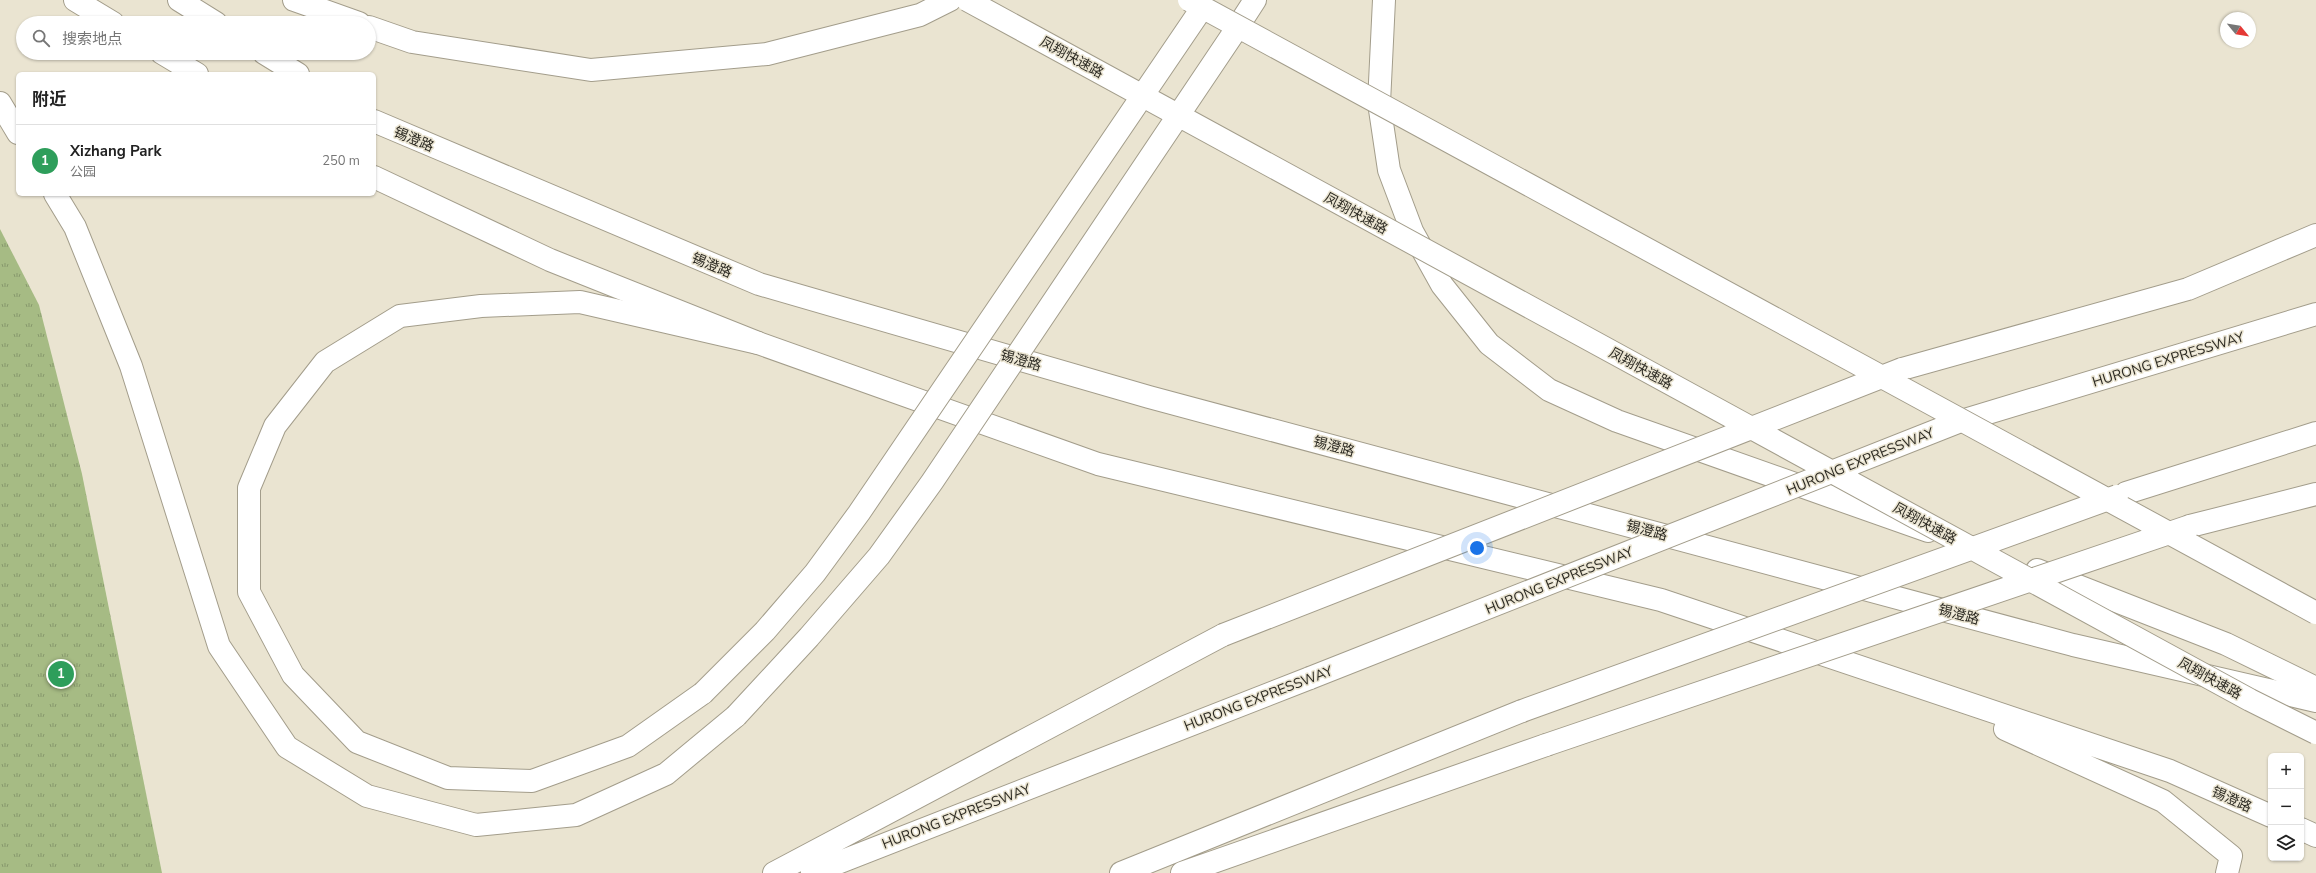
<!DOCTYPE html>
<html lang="zh">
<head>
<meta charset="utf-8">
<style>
  body { margin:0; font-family:"Nunito Sans","Noto Sans SC",sans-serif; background:#f2f2f2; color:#222 }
  .controls { position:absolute; right:12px; bottom:12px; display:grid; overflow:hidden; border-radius:6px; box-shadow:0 1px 3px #0004 }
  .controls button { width:36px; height:36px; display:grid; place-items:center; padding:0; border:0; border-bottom:1px solid #e0e0e0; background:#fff; color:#222; font:20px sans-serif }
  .compass { position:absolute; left:2220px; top:12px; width:36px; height:36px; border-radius:50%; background:#fff; box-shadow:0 1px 3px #0004; rotate:120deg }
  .you { position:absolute; left:1477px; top:548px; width:14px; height:14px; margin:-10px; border:3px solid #fff; border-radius:50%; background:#1a73e8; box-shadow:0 0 0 6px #1a73e833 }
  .badge { display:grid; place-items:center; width:26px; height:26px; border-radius:50%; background:#8639a9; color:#fff; font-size:13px; font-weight:700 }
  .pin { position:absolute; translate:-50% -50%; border:2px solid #fff; box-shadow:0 1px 4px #0006 }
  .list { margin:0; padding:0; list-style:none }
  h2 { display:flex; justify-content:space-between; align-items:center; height:52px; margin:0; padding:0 16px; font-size:17px }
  h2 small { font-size:13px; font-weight:400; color:#767676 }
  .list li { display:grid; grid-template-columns:26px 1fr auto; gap:12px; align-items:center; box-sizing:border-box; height:72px; padding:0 16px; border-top:1px solid #e0e0e0 }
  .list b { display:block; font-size:15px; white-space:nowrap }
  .list p { margin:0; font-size:13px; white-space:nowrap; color:#767676 }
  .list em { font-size:13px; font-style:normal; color:#767676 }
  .icon { flex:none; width:22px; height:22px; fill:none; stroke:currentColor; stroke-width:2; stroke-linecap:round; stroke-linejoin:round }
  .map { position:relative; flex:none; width:2316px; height:873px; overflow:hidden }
  .search { position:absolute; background:#fff; box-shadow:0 1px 3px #0004; left:16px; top:16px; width:360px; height:44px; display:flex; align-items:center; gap:10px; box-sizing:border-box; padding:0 14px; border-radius:22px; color:#767676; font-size:15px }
  .panel { position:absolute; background:#fff; box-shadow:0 1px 3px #0004; left:16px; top:72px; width:360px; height:124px; border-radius:6px }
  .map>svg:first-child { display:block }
  .grass { fill:url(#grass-tufts) }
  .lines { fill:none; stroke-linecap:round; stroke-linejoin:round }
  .major-casing { stroke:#a39d8b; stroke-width:24 }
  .highway-casing { stroke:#a39d8b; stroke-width:24 }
  .major { stroke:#fff; stroke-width:22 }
  .highway { stroke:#fff; stroke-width:22 }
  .highway-bridge-casing { stroke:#a39d8b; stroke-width:24; stroke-linecap:butt }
  .highway-bridge { stroke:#fff; stroke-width:22 }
  .labels { text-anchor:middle; stroke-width:3; stroke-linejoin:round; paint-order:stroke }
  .street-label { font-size:14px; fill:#2c2a23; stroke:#eae4d1 }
</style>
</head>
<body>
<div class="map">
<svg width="2316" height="873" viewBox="0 0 2316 873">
  <defs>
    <pattern id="grass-tufts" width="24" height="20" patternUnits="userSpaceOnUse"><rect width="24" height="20" fill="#a6bb84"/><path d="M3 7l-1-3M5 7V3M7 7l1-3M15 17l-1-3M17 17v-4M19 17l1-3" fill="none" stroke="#87986c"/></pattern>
  </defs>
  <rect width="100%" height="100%" fill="#eae4d1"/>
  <path class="grass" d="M0 229 39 305 82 474 162 873H0Z"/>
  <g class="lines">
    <defs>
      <path id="major" d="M75 0 113 23
        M179 0 216 23
        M162 53 197 74
        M264 53 298 74
        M374 121 759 284 1149 397 2073 645 2316 701
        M374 177 550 260 758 343 1098 464 1661 600 2170 771 2271 816
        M2005 729 2163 801 2231 856 2227 873
        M2301 829 2316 836"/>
      <path id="highway" d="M294 0 359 23
        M1384 0 1379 103 1389 170 1412 231 1442 285 1489 344 1549 390 1617 421 1928 531
        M369 27 412 42 591 70 767 54 920 15 950 0
        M1233 34 1255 0
        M0 103 18 133
        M55 194 75 227 131 366 219 646 287 747 367 796 476 825 576 815 666 774 736 716
        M1902 369 2188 289 2316 235
        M1958 422 2316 314
        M2126 493 2316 433
        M2190 526 2316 494
        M2037 570 2226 644 2316 688
        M703 693 628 746 532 781 448 778 357 742 293 675 249 592V488L275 426 325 362 400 316 481 306 580 302 758 343
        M774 873 1223 635
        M812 873 1310 678
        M1121 873 1522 711
        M1182 873 1546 745"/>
    </defs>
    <use href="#major" class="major-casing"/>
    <use href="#highway" class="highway-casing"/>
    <use href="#major" class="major"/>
    <use href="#highway" class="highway"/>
    <defs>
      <path id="highway-bridge" d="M967 0 2250 700 2316 733
        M1189 0 2316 613
        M1223 635 1902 369
        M1310 678 1958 422
        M703 693 765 631 815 573 859 513 1200 11
        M1522 711 2117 496
        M736 716 809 637 879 556 932 482 1233 34
        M1546 745 2190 526"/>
    </defs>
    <use href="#highway-bridge" class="highway-bridge-casing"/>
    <use href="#highway-bridge" class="highway-bridge"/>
  </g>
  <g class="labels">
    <g class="street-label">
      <text transform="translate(1072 57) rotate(29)" y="5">凤翔快速路</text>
      <text transform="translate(414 139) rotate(23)" y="5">锡澄路</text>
      <text transform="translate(1356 213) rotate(29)" y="5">凤翔快速路</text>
      <text transform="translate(712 265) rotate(23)" y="5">锡澄路</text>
      <text transform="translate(2168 359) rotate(-17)" y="5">HURONG EXPRESSWAY</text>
      <text transform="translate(1021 360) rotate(16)" y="5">锡澄路</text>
      <text transform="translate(1641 368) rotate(29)" y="5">凤翔快速路</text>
      <text transform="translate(1334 446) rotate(15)" y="5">锡澄路</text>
      <text transform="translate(1860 461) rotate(-22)" y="5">HURONG EXPRESSWAY</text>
      <text transform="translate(1925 523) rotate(29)" y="5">凤翔快速路</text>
      <text transform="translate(1647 530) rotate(15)" y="5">锡澄路</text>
      <text transform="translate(1559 580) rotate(-22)" y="5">HURONG EXPRESSWAY</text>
      <text transform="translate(1959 614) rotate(15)" y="5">锡澄路</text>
      <text transform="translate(2210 678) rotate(29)" y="5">凤翔快速路</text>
      <text transform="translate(1258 698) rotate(-21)" y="5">HURONG EXPRESSWAY</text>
      <text transform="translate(2232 799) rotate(24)" y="5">锡澄路</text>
      <text transform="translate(956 816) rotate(-21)" y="5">HURONG EXPRESSWAY</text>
    </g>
  </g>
</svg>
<div class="controls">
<button>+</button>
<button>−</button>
<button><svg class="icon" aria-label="layers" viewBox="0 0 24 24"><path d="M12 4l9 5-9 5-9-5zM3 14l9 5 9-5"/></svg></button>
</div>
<svg class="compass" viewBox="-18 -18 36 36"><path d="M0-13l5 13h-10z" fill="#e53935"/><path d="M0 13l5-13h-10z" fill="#767676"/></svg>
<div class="you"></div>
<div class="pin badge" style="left:61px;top:674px;background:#2e9e5b">1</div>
<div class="search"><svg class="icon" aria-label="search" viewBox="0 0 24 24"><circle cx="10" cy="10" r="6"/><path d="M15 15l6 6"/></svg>搜索地点</div>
<section class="panel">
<h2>附近<small></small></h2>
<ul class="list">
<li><span class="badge" style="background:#2e9e5b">1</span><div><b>Xizhang Park</b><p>公园</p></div><em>250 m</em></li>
</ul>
</section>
</div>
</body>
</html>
